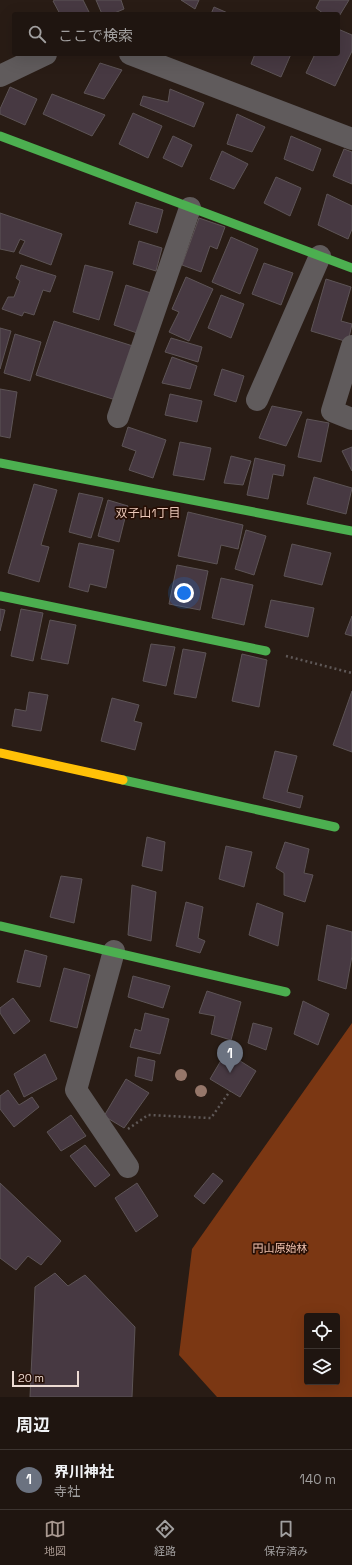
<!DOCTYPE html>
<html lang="ja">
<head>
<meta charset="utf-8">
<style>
  body { margin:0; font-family:"Space Grotesk","Noto Sans JP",sans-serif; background:#2c221e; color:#f1f3f6 }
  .controls { position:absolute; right:12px; bottom:12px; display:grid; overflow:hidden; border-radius:4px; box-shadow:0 4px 16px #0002 }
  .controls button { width:36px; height:36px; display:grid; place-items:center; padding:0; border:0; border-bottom:1px solid #3c3430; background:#1f1510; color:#f1f3f6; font:20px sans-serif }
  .scale { position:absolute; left:12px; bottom:10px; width:67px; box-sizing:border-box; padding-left:4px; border:2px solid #eddbd3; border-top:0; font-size:11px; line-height:14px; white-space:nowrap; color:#eddbd3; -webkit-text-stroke:3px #270f05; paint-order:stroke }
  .you { position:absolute; left:184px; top:593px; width:14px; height:14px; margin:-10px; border:3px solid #fff; border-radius:50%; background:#1a73e8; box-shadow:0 0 0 6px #1a73e833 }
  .badge { display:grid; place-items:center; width:26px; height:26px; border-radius:50%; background:#a89890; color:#fff; font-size:13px; font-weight:700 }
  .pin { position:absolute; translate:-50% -33px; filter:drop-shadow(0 1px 2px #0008) }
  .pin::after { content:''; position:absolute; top:21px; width:14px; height:12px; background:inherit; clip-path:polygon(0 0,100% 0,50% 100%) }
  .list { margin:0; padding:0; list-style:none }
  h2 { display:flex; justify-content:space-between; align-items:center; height:52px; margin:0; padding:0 16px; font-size:17px }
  h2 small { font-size:13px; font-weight:400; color:#a19f9f }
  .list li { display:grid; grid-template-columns:26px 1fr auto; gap:12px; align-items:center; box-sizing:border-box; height:60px; padding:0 16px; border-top:1px solid #3c3430 }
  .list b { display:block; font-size:15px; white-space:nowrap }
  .list p { margin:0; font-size:13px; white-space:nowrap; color:#a19f9f }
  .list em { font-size:13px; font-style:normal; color:#a19f9f }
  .icon { flex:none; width:22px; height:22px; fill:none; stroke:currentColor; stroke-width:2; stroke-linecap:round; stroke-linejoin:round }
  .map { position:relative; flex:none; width:352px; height:1397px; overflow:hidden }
  .search { position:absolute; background:#1f1510; box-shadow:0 4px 16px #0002; left:12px; right:12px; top:12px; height:44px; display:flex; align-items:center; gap:10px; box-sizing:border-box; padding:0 14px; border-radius:4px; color:#a19f9f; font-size:15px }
  .sheet { height:112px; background:#1f1510 }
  nav { display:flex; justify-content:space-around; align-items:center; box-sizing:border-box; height:56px; border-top:1px solid #3c3430; background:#1f1510; font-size:11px; color:#a19f9f }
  nav a { display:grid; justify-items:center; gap:2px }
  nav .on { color:#a89890 }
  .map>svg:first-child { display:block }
  .forest { fill:#7b3713; fill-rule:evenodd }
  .building { fill:#473942; stroke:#5d5456 }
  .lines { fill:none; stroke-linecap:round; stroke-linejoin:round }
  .path { stroke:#5f5857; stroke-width:2.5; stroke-dasharray:2 3; stroke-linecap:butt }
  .street { stroke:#605b5c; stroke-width:22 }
  .fast { stroke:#4caf50; stroke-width:9 }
  .slow { stroke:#ffc107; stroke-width:9 }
  .tree { fill:#96776a }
  .labels { text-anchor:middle; stroke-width:3.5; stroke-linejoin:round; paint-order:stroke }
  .park-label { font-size:11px; fill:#f0c2af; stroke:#270f05 }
  .neighbourhood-label { font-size:12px; fill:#ebc8b9; stroke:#270f05 }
</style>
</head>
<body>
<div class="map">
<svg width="352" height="1397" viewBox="0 0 352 1397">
  <rect width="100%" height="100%" fill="#291c15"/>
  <path class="forest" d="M352 1023V1397H217L179 1355 192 1249ZM307 1316H337V1382H307Z"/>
  <path class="building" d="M55 0H83L90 14H60L53 1Z
    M96 0H121L124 9 112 14H102Z
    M181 0H199L195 9Z
    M320 0H349L338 18V14H324L316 8Z
    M214 7 230 14H211Z
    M338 29 352 35V51L335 86 306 73 315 54H338Z
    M255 54H291L281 77 251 64Z
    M100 63 122 70 104 99 84 93Z
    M10 87 37 99 25 125 0 114V109Z
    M170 89 204 103 194 127 140 105 143 96 168 102Z
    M52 94 105 115 92 136 43 114Z
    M133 113 162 126 148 158 119 144Z
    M237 114 265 127 252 152 227 144Z
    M173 136 192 145 182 167 163 158Z
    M291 136 321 149 313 171 284 159Z
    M344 149 352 152V184L333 176Z
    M222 151 248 164 234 189 210 179Z
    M276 177 301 188 290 216 264 203Z
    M327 194 352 206V229L348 239 318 225Z
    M136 202 163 210 157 233 129 224Z
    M0 213 62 234 51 265 19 253 25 241 20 239 14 252 0 249Z
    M199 218 225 227 217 249 210 246 201 272 182 265Z
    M231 237 258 249 240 294 212 282Z
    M139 241 162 248 156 271 133 264Z
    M264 263 293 273 281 305 252 294Z
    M21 265 56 276 50 292 43 290 34 315 24 312 22 316 2 309 8 297H14L20 281 16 278Z
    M85 265 113 272 99 320 73 312Z
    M186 277 213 289 189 341 169 332 179 312 172 309Z
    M326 279 351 287 341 321 352 324 348 342 311 331Z
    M126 285 151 293 137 333 114 325Z
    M221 295 244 304 231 338 208 328Z
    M54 321 136 347 119 401 36 375Z
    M0 328 11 331 0 369Z
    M15 334 41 342 30 381 4 373Z
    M171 338 202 347 198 362 165 352Z
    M172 357 197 366 190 389 162 383Z
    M222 369 244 376 236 402 214 395Z
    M0 389 17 392 10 438 0 436Z
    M170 394 202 401 197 422 165 415Z
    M272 406 302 412 286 446 259 438Z
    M307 419 329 423 321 462 298 457Z
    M128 427 166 440 153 478 129 470 136 451 122 446Z
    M180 442 211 448 204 480 173 475Z
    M352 447V471L342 451Z
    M231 456 251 461 243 485 224 483Z
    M255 458 285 465 283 476 273 474 268 499 247 495Z
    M314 477 352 488 346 514 307 504Z
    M34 484 57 490 41 545 49 547 39 582 8 573Z
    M79 493 103 498 91 538 69 532Z
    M108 500 128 506 119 542 98 536Z
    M188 512 243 525 238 549 221 545 217 564 178 556Z
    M246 530 266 536 254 575 235 569Z
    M79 543 114 550 106 588 90 584 88 592 69 587Z
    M292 544 331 553 322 585 284 576Z
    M177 565 208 571 200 610 169 604Z
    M221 578 253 585 244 625 212 618Z
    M271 600 314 608 308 637 265 627Z
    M0 609 5 610 0 631Z
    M21 609 43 613 33 661 11 656Z
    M352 616V636L345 634Z
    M50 620 76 625 68 664 41 659Z
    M151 644 175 647 166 686 143 681Z
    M183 649 206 653 196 698 174 694Z
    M242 654 267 660 259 707 232 701Z
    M352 691V752L333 745Z
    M29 692 48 695 41 731 12 726 15 709 26 711Z
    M112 698 139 705 134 721 142 723 135 750 101 741Z
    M275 751 297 756 287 792 303 796 300 808 263 798Z
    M147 837 165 842 162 871 142 866Z
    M285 842 309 849 304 873 313 875 305 902 284 895V873L276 868Z
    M226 846 252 852 244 887 219 879Z
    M61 876 82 879 74 923 50 917Z
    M132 885 156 892 151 941 128 935Z
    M186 902 203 907 198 938 205 941 200 953 176 946Z
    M257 903 283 913 278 946 249 935Z
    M327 925 352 932V956L346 989 318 980Z
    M25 950 47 956 40 987 17 982Z
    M64 968 90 975 77 1028 50 1021Z
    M133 976 170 986 163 1008 128 997Z
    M207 991 241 1002 231 1040 211 1034 215 1016 199 1013Z
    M13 998 30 1021 14 1034 0 1013V1008Z
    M303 1001 329 1014 318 1045 294 1034Z
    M145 1013 169 1019 160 1054 130 1047 135 1029 141 1031Z
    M253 1023 272 1028 266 1050 248 1043Z
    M226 1052 256 1071 240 1097 210 1079Z
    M45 1054 57 1079 24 1097 14 1074Z
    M138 1057 155 1061 152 1081 135 1076Z
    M126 1079 149 1093 124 1128 104 1116Z
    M8 1090 19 1105 32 1097 39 1107 14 1127 0 1109V1096Z
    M71 1115 86 1136 61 1151 47 1132Z
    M85 1145 110 1175 95 1187 70 1156Z
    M213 1173 223 1181 204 1204 194 1196Z
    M0 1183 61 1241 41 1265 28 1256 16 1270 0 1258Z
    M137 1183 158 1216 136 1232 115 1198Z
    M55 1273 68 1286 85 1275 135 1327 132 1397H30L35 1287Z"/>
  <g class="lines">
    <path class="path" d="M286 656 352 673
      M128 1129 148 1115 211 1118 230 1091"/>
    <path class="street" d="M130 54 352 139
      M0 76 46 54
      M352 346 332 411 352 419
      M257 400 320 256
      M118 417 190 208
      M114 951 76 1090 128 1167"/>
    <path class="fast" d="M0 136 352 268
      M0 463 352 531
      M0 596 266 651
      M123 780 335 827
      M0 926 286 992"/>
    <path class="slow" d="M0 753 123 780"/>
  </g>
  <g class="tree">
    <circle cx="181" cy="1075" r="6"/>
    <circle cx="201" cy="1091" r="6"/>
  </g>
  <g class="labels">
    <g class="park-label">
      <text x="280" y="1252">円山原始林</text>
    </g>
    <g class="neighbourhood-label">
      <text x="148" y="517">双子山1丁目</text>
    </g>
  </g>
</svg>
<div class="controls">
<button><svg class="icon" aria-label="locate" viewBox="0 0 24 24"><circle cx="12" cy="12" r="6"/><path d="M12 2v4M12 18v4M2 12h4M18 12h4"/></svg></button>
<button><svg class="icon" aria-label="layers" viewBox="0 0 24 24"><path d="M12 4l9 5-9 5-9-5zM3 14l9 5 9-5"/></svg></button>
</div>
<div class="scale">20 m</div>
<div class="you"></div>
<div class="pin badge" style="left:230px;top:1073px;background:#6b7280">1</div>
<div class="search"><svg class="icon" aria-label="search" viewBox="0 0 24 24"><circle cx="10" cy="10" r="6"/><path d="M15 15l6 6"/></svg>ここで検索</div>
</div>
<section class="sheet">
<h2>周辺<small></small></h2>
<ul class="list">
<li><span class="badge" style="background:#6b7280">1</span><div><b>界川神社</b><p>寺社</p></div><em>140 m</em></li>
</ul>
</section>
<nav>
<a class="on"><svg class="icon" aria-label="map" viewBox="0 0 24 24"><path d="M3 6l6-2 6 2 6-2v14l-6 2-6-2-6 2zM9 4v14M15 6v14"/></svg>地図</a>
<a><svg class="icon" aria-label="directions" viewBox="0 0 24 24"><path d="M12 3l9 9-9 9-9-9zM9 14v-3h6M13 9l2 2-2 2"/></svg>経路</a>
<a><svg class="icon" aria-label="saved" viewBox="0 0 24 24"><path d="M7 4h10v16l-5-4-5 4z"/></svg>保存済み</a>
</nav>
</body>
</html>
